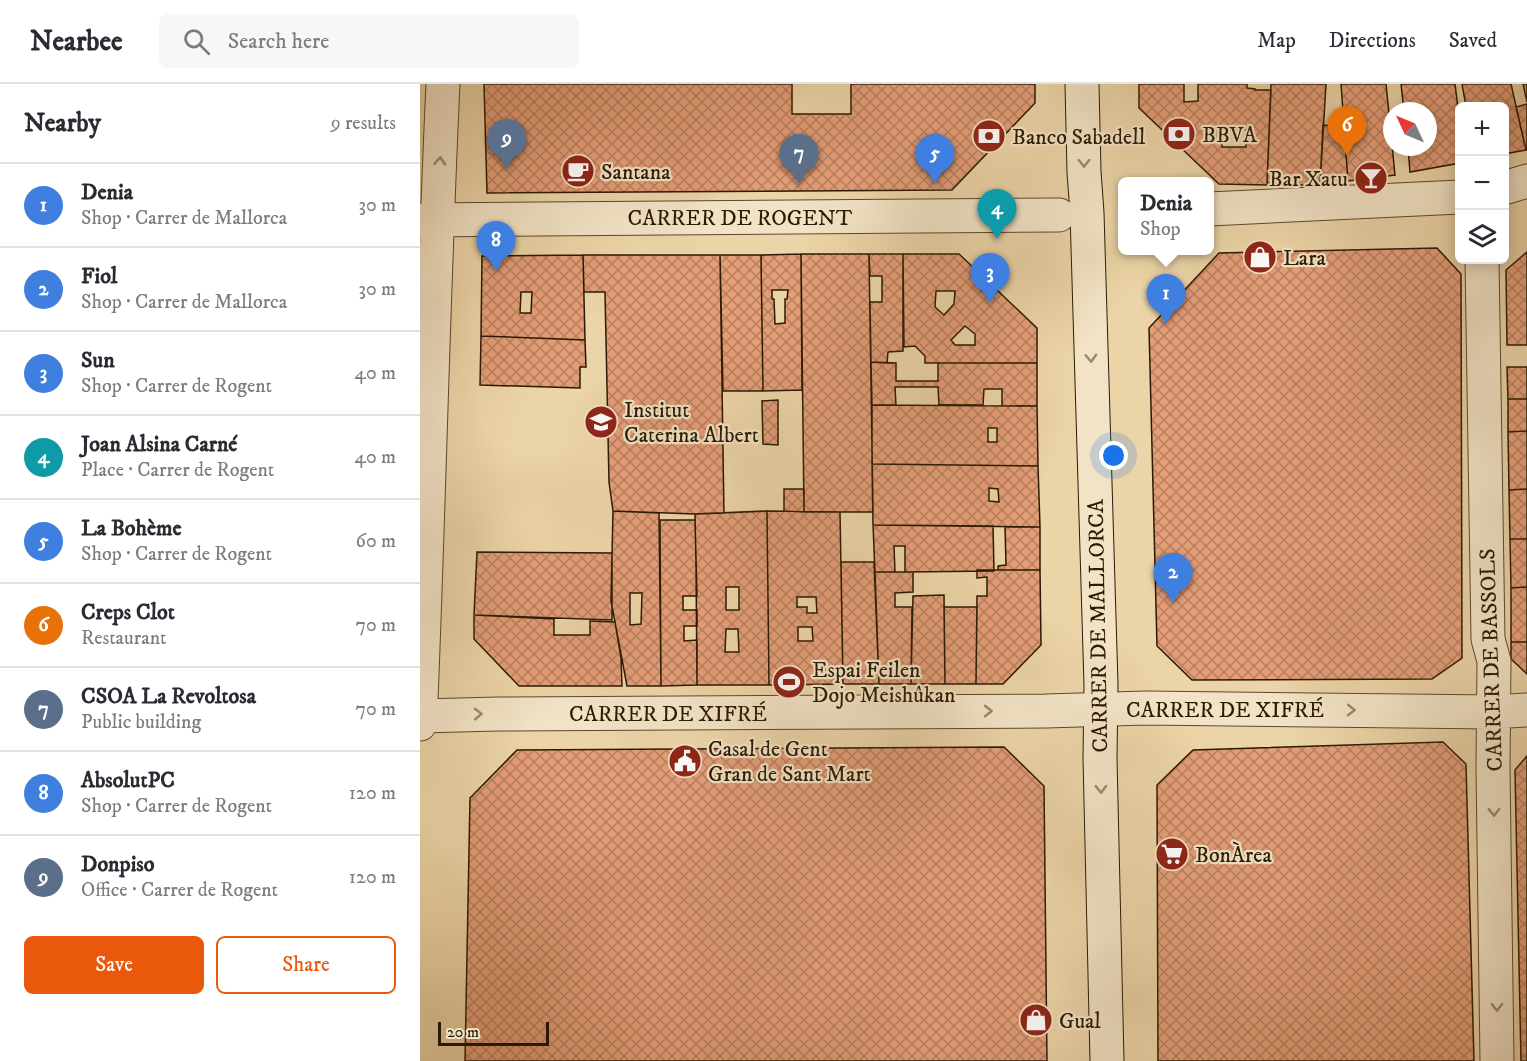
<!DOCTYPE html>
<html lang="en">
<head>
<meta charset="utf-8">
<style>
  body { margin:0; font-family:"IM FELL DW Pica",serif; background:#f7f7f7; color:#2b2b33 }
  .controls { position:absolute; right:18px; top:18px; display:grid; overflow:hidden; border-radius:9px; box-shadow:0 3px 15px #0003 }
  .controls button { width:54px; height:54px; display:grid; place-items:center; padding:0; border:0; border-bottom:2px solid #e1e1e2; background:#fff; color:#2b2b33; font:30px sans-serif }
  .compass { position:absolute; left:963px; top:18px; width:54px; height:54px; border-radius:50%; background:#fff; box-shadow:0 3px 15px #0003; rotate:314deg }
  .scale { position:absolute; left:18px; bottom:15px; width:111px; box-sizing:border-box; padding-left:6px; border:3px solid #2b1a03; border-top:0; font-size:16px; line-height:21px; white-space:nowrap; color:#2b1a03; -webkit-text-stroke:4px #f2e3c6; paint-order:stroke }
  .you { position:absolute; left:694px; top:372px; width:21px; height:21px; margin:-15px; border:4px solid #fff; border-radius:50%; background:#1a73e8; box-shadow:0 0 0 9px #1a73e833 }
  .badge { display:grid; place-items:center; width:39px; height:39px; border-radius:50%; background:#ea580c; color:#fff; font-size:20px; font-weight:700 }
  .pin { position:absolute; translate:-50% -50px; filter:drop-shadow(0 2px 3px #0008) }
  .pin::after { content:''; position:absolute; top:32px; width:21px; height:18px; background:inherit; clip-path:polygon(0 0,100% 0,50% 100%) }
  .popup { position:absolute; left:698px; top:93px; width:96px; height:78px; box-sizing:border-box; display:grid; place-content:center; border-radius:9px; background:#fff; filter:drop-shadow(0 2px 4px #0005); font-size:20px; white-space:nowrap; color:#7c7c81 }
  .popup b { font-size:22px; color:#2b2b33 }
  .popup::after { content:''; position:absolute; left:50%; top:100%; margin-left:-12px; border:12px solid transparent; border-top-color:#fff }
  .list { margin:0; padding:0; list-style:none }
  h2 { display:flex; justify-content:space-between; align-items:center; height:78px; margin:0; padding:0 24px; font-size:26px }
  h2 small { font-size:20px; font-weight:400; color:#7c7c81 }
  .list li { display:grid; grid-template-columns:39px 1fr auto; gap:18px; align-items:center; box-sizing:border-box; height:84px; padding:0 24px; border-top:2px solid #e1e1e2 }
  .list b { display:block; font-size:22px; white-space:nowrap }
  .list p { margin:0; font-size:20px; white-space:nowrap; color:#7c7c81 }
  .list em { font-size:20px; font-style:normal; color:#7c7c81 }
  .actions { display:flex; gap:12px; padding:18px 24px }
  .actions a { flex:1; padding:14px 0; border:2px solid #ea580c; border-radius:9px; text-align:center; font-size:21px; color:#ea580c }
  .actions .main { background:#ea580c; color:#fff }
  .icon { flex:none; width:33px; height:33px; fill:none; stroke:currentColor; stroke-width:2; stroke-linecap:round; stroke-linejoin:round }
  .map { position:relative; flex:none; width:1107px; height:977px; overflow:hidden }
  header { display:flex; align-items:center; gap:36px; box-sizing:border-box; height:84px; padding:0 30px; background:#fff; border-bottom:2px solid #e1e1e2 }
  header strong { font-size:28px }
  nav { display:flex; gap:33px; margin-inline-start:auto; font-size:21px }
  .search { width:420px; height:54px; background:#f7f7f7; display:flex; align-items:center; gap:15px; box-sizing:border-box; padding:0 21px; border-radius:9px; color:#7c7c81; font-size:22px }
  main { display:flex }
  aside { flex:1; background:#fff }
  .map>svg:first-child { display:block }
  .building { fill:url(#building-cross-hatch); stroke:#2b1a03; stroke-width:1.5; fill-rule:evenodd }
  .lines { fill:none; stroke-linecap:round; stroke-linejoin:round }
  .street-casing { stroke:#5b482c; stroke-width:35 }
  .secondary-casing { stroke:#2b1a03; stroke-width:35 }
  .street { stroke:#f2e3c6; stroke-width:33 }
  .secondary { stroke:#f2e3c6; stroke-width:33 }
  .oneway { stroke:#98896e }
  .labels { text-anchor:middle; stroke-width:4.5; stroke-linejoin:round; paint-order:stroke }
  .poi-label { font-size:22px; fill:#2b1a03; stroke:#f2e3c6; text-anchor:start }
  .street-label { font-size:22px; fill:#2b1a03; stroke:#f2e3c6 }
</style>
</head>
<body>
<header>
<strong>Nearbee</strong>
<div class="search"><svg class="icon" aria-label="search" viewBox="0 0 24 24"><circle cx="10" cy="10" r="6"/><path d="M15 15l6 6"/></svg>Search here</div>
<nav><a>Map</a><a>Directions</a><a>Saved</a></nav>
</header>
<main>
<aside>
<h2>Nearby<small>9 results</small></h2>
<ul class="list">
<li><span class="badge" style="background:#3f7fe0">1</span><div><b>Denia</b><p>Shop · Carrer de Mallorca</p></div><em>30 m</em></li>
<li><span class="badge" style="background:#3f7fe0">2</span><div><b>Fiol</b><p>Shop · Carrer de Mallorca</p></div><em>30 m</em></li>
<li><span class="badge" style="background:#3f7fe0">3</span><div><b>Sun</b><p>Shop · Carrer de Rogent</p></div><em>40 m</em></li>
<li><span class="badge" style="background:#0f9aa8">4</span><div><b>Joan Alsina Carné</b><p>Place · Carrer de Rogent</p></div><em>40 m</em></li>
<li><span class="badge" style="background:#3f7fe0">5</span><div><b>La Bohème</b><p>Shop · Carrer de Rogent</p></div><em>60 m</em></li>
<li><span class="badge" style="background:#e8710a">6</span><div><b>Creps Clot</b><p>Restaurant</p></div><em>70 m</em></li>
<li><span class="badge" style="background:#5c6f8a">7</span><div><b>CSOA La Revoltosa</b><p>Public building</p></div><em>70 m</em></li>
<li><span class="badge" style="background:#3f7fe0">8</span><div><b>AbsolutPC</b><p>Shop · Carrer de Rogent</p></div><em>120 m</em></li>
<li><span class="badge" style="background:#5c6f8a">9</span><div><b>Donpiso</b><p>Office · Carrer de Rogent</p></div><em>120 m</em></li>
</ul>
<div class="actions"><a class="main">Save</a><a>Share</a></div>
</aside>
<div class="map">
<svg width="1107" height="977" viewBox="0 0 1107 977">
  <defs>
    <pattern id="building-cross-hatch" width="8" height="8" patternUnits="userSpaceOnUse" patternTransform="scale(1.5)"><rect width="8" height="8" fill="#e39d77"/><path d="M0 0l8 8M0 8l8-8" fill="none" stroke="#b87f5f"/></pattern>
  </defs>
  <rect width="100%" height="100%" fill="#ebd4a7"/>
  <filter id="stains"><feTurbulence type="fractalNoise" baseFrequency=".00333" numOctaves="4"/><feColorMatrix values="0 0 0 0 .2 0 0 0 0 .09 0 0 0 0 .02 0 0 0 .5 -.17"/></filter>
  <radialGradient id="worn" r=".72"><stop offset=".6" stop-color="#630" stop-opacity="0"/><stop offset="1" stop-color="#630" stop-opacity=".3"/></radialGradient>
  <path class="building" d="M64 0H372V30H431V0H615V19L532 106 67 109Z
    M719 0H764V18L778 17V0H827V4L835 5V6H851L847 101 799 100 719 24ZM826 45V63H802V46Z
    M851 0H906L900 101H859L860 100 847 99Z
    M921 0H966L975 91 928 97Z
    M981 0H1035L1040 40V79L990 88 988 63H1008V27H984Z
    M1042 0H1091L1106 66 1084 70V22H1046Z
    M1103 0H1107V18Z
    M1107 20V66H1106L1096 23Z
    M903 41 917 42 919 56 925 57 928 97 900 101Z
    M1017 164 1041 190 1042 574 1012 595 772 596 737 562 729 244 799 169Z
    M1107 168V261H1087L1086 186Z
    M381 170 382 306 343 307 341 171ZM352 206H368L367 215H365V239L355 240 354 215H352Z
    M381 170H449L453 428H384Z
    M449 170H483V267L468 268 467 279 451 278 450 218H462V192H450Z
    M483 170H539L617 244V279H505V272L495 262 484 263ZM516 207H535L534 220 524 231 515 223ZM545 242 555 250V261H535L531 256Z
    M163 171 165 256 61 252 62 172ZM101 208H112L111 229H100Z
    M163 171H300L304 429 275 430 193 427 189 398 185 208H164Z
    M300 171H341L343 307H303Z
    M61 252 165 256 166 283H160V304L60 301Z
    M451 278 476 279V297H518V279H617V322H582V305H564L563 321H519L518 303H475L476 321H452Z
    M1087 283H1107V315H1088Z
    M1088 315H1107V347L1088 348Z
    M358 316V361L343 360 342 317Z
    M452 321 617 322 618 382 452 380ZM568 344H577V358H568Z
    M1107 347V405L1089 406 1088 348Z
    M452 380 618 382 620 443 453 441ZM569 404 578 405 579 418 569 417Z
    M364 405H384V428L364 427Z
    M1107 405V455H1090L1089 406Z
    M193 427 239 429 241 602H207L191 517ZM210 509H222L221 540 210 541Z
    M347 427 420 428 423 600 349 601ZM377 513H396L397 529H387V523H377ZM378 543H392L393 557H378Z
    M347 427 349 601H277L276 480 275 430ZM306 503H319V526H306ZM306 545H318L319 568H305Z
    M240 436H275L277 512H263V526H277V542H264V557L277 556V601L241 602Z
    M453 441 573 442 574 487 485 488V462H474L475 488H455Z
    M585 443H620V486H578V482L586 481Z
    M1090 455H1107V503L1091 504Z
    M57 468 192 469V536L54 531Z
    M421 478H454L459 600H423Z
    M557 486H620L621 561 583 600H556L557 512H567V493L557 494Z
    M455 488H493V508L475 509V523H492L491 600H459Z
    M1107 503V558H1091V504Z
    M524 511 525 600H491L493 512Z
    M524 523H557L556 600H525Z
    M54 531 134 535V551H170V537L195 538 201 574 202 602H99L54 555Z
    M1091 558H1107V590L1091 575Z
    M1023 658 1046 680 1054 977H738L737 701 773 666Z
    M584 663 624 702 627 977H45L50 714 97 666Z
    M1107 672V977H1101L1095 686Z"/>
  <g class="lines">
    <defs>
      <path id="street" d="M1084 104 1107 97
        M789 125 1040 113
        M0 136 639 131
        M1062 176 1068 555 1074 577 1073 684 1077 977
        M0 632 78 630 626 627 726 624 1073 628 1107 626
        M0 640C9 427 13 213 23 0"/>
      <path id="secondary" d="M662 0 664 88 667 129 681 601 680 674 687 977"/>
    </defs>
    <use href="#street" class="street-casing"/>
    <use href="#secondary" class="secondary-casing"/>
    <use href="#street" class="street"/>
    <use href="#secondary" class="secondary"/>
  </g>
  <defs><path id="oneway-chevron" d="M-2-3.5L2.5 0L-2 3.5" fill="none" stroke-width="1.6" stroke-linecap="round" stroke-linejoin="round" transform="scale(1.5)"/></defs>
  <g class="oneway">
    <use href="#oneway-chevron" transform="translate(20 77) rotate(-87)"/>
    <use href="#oneway-chevron" transform="translate(664 79) rotate(89)"/>
    <use href="#oneway-chevron" transform="translate(671 274) rotate(88)"/>
    <use href="#oneway-chevron" transform="translate(931 626) rotate(1)"/>
    <use href="#oneway-chevron" transform="translate(568 627)"/>
    <use href="#oneway-chevron" transform="translate(58 630) rotate(-1)"/>
    <use href="#oneway-chevron" transform="translate(681 705) rotate(89)"/>
    <use href="#oneway-chevron" transform="translate(1074 728) rotate(89)"/>
    <use href="#oneway-chevron" transform="translate(1077 923) rotate(89)"/>
  </g>
  <defs>
    <symbol id="bank-disc" viewBox="-11 -11 22 22"><circle r="9.5" fill="#8f2418" stroke="#f2e3c6"/><path d="M-6-4H6V4H-6ZM0-2.3a2.3 2.3 0 1 0 0 4.6a2.3 2.3 0 1 0 0-4.6Z" fill="#fff"/></symbol>
    <symbol id="cafe-disc" viewBox="-11 -11 22 22"><circle r="9.5" fill="#8f2418" stroke="#f2e3c6"/><path d="M-5.5-4.5H6V0H3Q3 3.5 0 3.5H-2.5Q-5.5 3.5-5.5 0ZM3-3.2v2h1.7v-2ZM-6 4.5H4V6H-6Z" fill="#fff"/></symbol>
    <symbol id="bar-disc" viewBox="-11 -11 22 22"><circle r="9.5" fill="#8f2418" stroke="#f2e3c6"/><path d="M-6-5H6L.8 .8V4.5H3.5V6h-7V4.5H-.8V.8Z" fill="#fff"/></symbol>
    <symbol id="shop-disc" viewBox="-11 -11 22 22"><circle r="9.5" fill="#8f2418" stroke="#f2e3c6"/><path d="M-5-2.5h2.3a2.7 3.5 0 0 1 5.4 0H5L5.5 6h-11ZM-1.5-2.5h3a1.5 2.3 0 0 0-3 0Z" fill="#fff"/></symbol>
    <symbol id="school-disc" viewBox="-11 -11 22 22"><circle r="9.5" fill="#8f2418" stroke="#f2e3c6"/><path d="M0-5L7-2L0 1L-7-2ZM-4 1L0 2.5L4 1V4Q0 6-4 4Z" fill="#fff"/></symbol>
    <symbol id="stadium-disc" viewBox="-11 -11 22 22"><circle r="9.5" fill="#8f2418" stroke="#f2e3c6"/><path d="M0-5a6.5 5 0 1 0 0 10a6.5 5 0 1 0 0-10ZM-3.5-1.8h7v3.6h-7Z" fill="#fff"/></symbol>
    <symbol id="civic-disc" viewBox="-11 -11 22 22"><circle r="9.5" fill="#8f2418" stroke="#f2e3c6"/><path d="M-.6-6.5H3V-4.5H.6V-3L4-1V1h2V6H-6V1h2V-1L-.6-3ZM-1.2 2.5V6h2.4V2.5Z" fill="#fff"/></symbol>
    <symbol id="supermarket-disc" viewBox="-11 -11 22 22"><circle r="9.5" fill="#8f2418" stroke="#f2e3c6"/><path d="M-6-5.5h2.5l.6 2H6L4.5 2H-2.5L-4.4-4H-6ZM-1.5 3.2a1.3 1.3 0 1 0 .1 0ZM3 3.2a1.3 1.3 0 1 0 .1 0Z" fill="#fff"/></symbol>
  </defs>
  <g fill-rule="evenodd">
    <use href="#bank-disc" x="740" y="31" width="38" height="38"/>
    <use href="#bank-disc" x="550" y="33" width="38" height="38"/>
    <use href="#cafe-disc" x="139" y="68" width="38" height="38"/>
    <use href="#bar-disc" x="932" y="75" width="38" height="38"/>
    <use href="#shop-disc" x="821" y="154" width="38" height="38"/>
    <use href="#school-disc" x="162" y="319" width="38" height="38"/>
    <use href="#stadium-disc" x="350" y="579" width="38" height="38"/>
    <use href="#civic-disc" x="246" y="658" width="38" height="38"/>
    <use href="#supermarket-disc" x="733" y="751" width="38" height="38"/>
    <use href="#shop-disc" x="597" y="917" width="38" height="38"/>
  </g>
  <g class="labels">
    <g class="poi-label">
      <text x="782" y="58">BBVA</text>
      <text x="592" y="60">Banco Sabadell</text>
      <text x="181" y="95">Santana</text>
      <text x="928" y="102" text-anchor="end">Bar Xatu</text>
      <text x="863" y="181">Lara</text>
      <text x="204" y="333">Institut<tspan x="204" dy="25">Caterina Albert</tspan></text>
      <text x="392" y="593">Espai Feilen<tspan x="392" dy="25">Dojo Meishûkan</tspan></text>
      <text x="288" y="672">Casal de Gent<tspan x="288" dy="25">Gran de Sant Mart</tspan></text>
      <text x="775" y="778">BonÀrea</text>
      <text x="639" y="944">Gual</text>
    </g>
    <g class="street-label">
      <text x="320" y="141">CARRER DE ROGENT</text>
      <text transform="translate(677 542) rotate(-91)" y="8">CARRER DE MALLORCA</text>
      <text transform="translate(1070 576) rotate(-92)" y="8">CARRER DE BASSOLS</text>
      <text x="805" y="633">CARRER DE XIFRÉ</text>
      <text x="248" y="637">CARRER DE XIFRÉ</text>
    </g>
  </g>
  <rect width="100%" height="100%" filter="url(#stains)"/>
  <rect width="100%" height="100%" fill="url(#worn)"/>
</svg>
<div class="controls">
<button>+</button>
<button>−</button>
<button><svg class="icon" aria-label="layers" viewBox="0 0 24 24"><path d="M12 4l9 5-9 5-9-5zM3 14l9 5 9-5"/></svg></button>
</div>
<svg class="compass" viewBox="-18 -18 36 36"><path d="M0-13l5 13h-10z" fill="#e53935"/><path d="M0 13l5-13h-10z" fill="#7c7c81"/></svg>
<div class="scale">20 m</div>
<div class="you"></div>
<div class="pin badge" style="left:746px;top:240px;background:#3f7fe0">1</div>
<div class="popup"><b>Denia</b>Shop</div>
<div class="pin badge" style="left:753px;top:519px;background:#3f7fe0">2</div>
<div class="pin badge" style="left:570px;top:219px;background:#3f7fe0">3</div>
<div class="pin badge" style="left:577px;top:155px;background:#0f9aa8">4</div>
<div class="pin badge" style="left:515px;top:100px;background:#3f7fe0">5</div>
<div class="pin badge" style="left:927px;top:72px;background:#e8710a">6</div>
<div class="pin badge" style="left:379px;top:100px;background:#5c6f8a">7</div>
<div class="pin badge" style="left:76px;top:187px;background:#3f7fe0">8</div>
<div class="pin badge" style="left:87px;top:85px;background:#5c6f8a">9</div>
</div>
</main>
</body>
</html>
